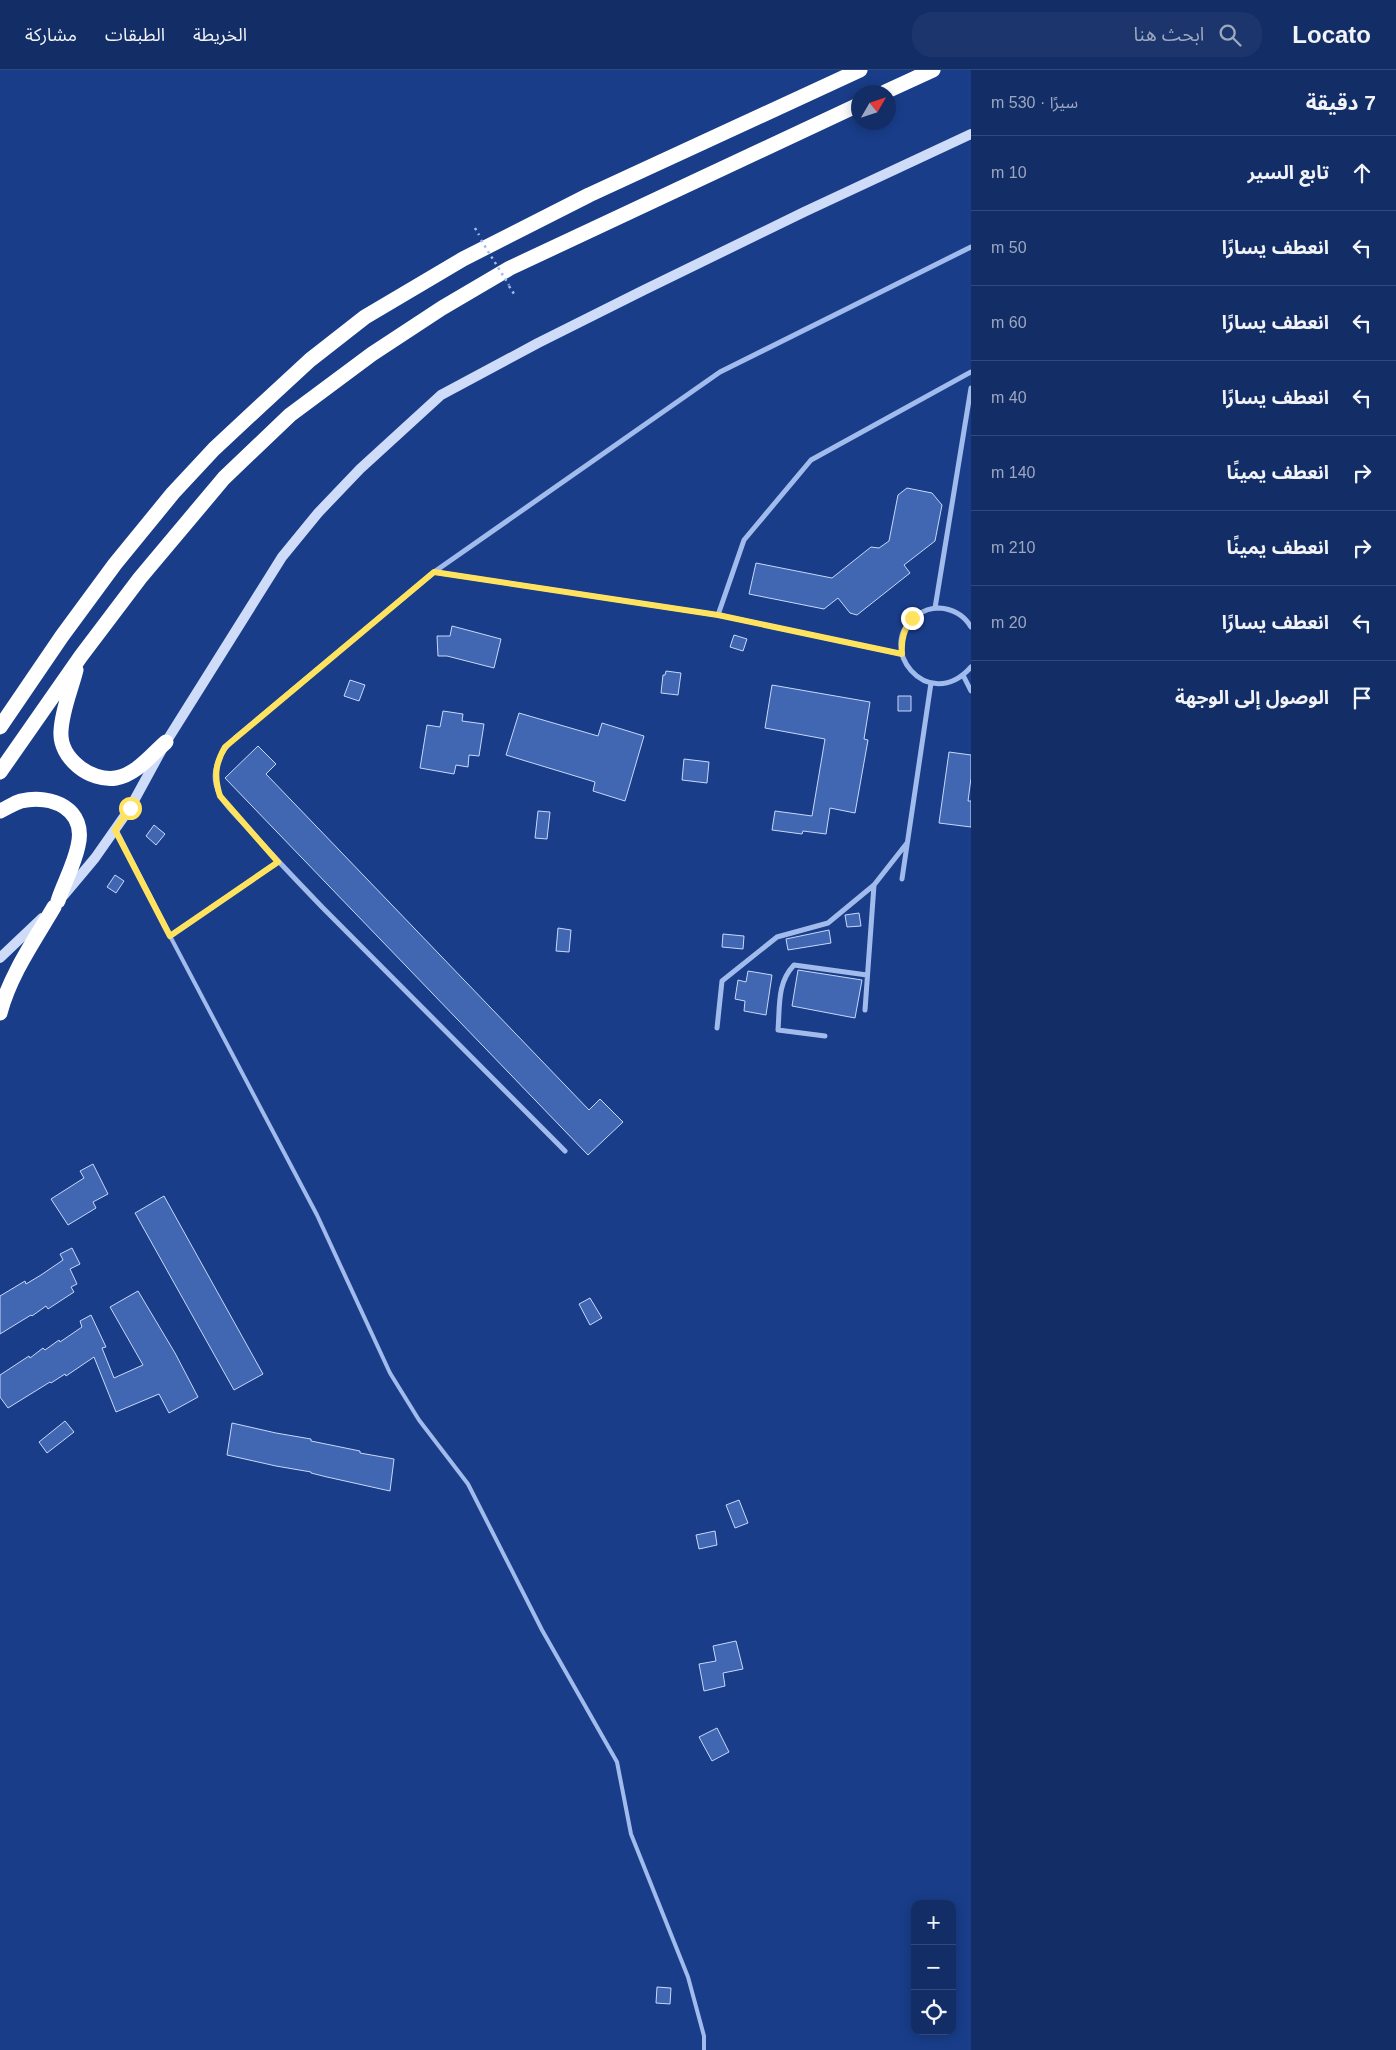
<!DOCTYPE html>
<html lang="ar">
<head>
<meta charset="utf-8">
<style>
  body { margin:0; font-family:Helvetica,"Noto Sans Arabic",sans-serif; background:#1c366d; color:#f1f3f6; direction:rtl }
  .controls { position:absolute; right:15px; bottom:15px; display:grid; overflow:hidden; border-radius:10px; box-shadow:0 2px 12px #0003 }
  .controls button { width:45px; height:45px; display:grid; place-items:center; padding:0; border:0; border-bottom:1px solid #324a7b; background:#132e67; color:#f1f3f6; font:25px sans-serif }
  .compass { position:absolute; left:851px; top:15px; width:45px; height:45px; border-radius:50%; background:#132e67; box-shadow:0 2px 12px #0003; rotate:51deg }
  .stop { position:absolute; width:15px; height:15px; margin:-11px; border:4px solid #ffe35e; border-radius:50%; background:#fff }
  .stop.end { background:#ffe35e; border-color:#fff; box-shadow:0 1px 5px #0008 }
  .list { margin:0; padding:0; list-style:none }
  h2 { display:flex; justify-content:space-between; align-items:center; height:65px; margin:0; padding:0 20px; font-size:21px }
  h2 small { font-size:16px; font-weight:400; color:#9da8c0 }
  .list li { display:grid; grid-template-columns:32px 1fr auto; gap:15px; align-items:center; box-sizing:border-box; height:75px; padding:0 20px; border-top:1px solid #324a7b }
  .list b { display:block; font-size:19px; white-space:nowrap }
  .list em { font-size:16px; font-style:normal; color:#9da8c0 }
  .icon { flex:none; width:28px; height:28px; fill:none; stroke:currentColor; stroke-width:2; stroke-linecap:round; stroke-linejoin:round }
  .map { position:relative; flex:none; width:971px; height:1980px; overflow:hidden; direction:ltr }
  header { display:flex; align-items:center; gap:30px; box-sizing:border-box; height:70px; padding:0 25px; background:#132e67; border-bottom:1px solid #324a7b }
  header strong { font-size:24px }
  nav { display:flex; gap:28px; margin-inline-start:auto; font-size:18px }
  .search { width:350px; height:45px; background:#1c366d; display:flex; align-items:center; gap:12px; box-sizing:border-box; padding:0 18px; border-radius:20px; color:#9da8c0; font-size:19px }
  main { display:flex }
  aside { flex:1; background:#132e67 }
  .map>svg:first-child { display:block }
  .building { fill:#4267b2; stroke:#c7d8f9 }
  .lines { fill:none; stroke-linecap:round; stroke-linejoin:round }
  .path { stroke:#a2bbed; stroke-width:2.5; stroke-dasharray:2.5 4; stroke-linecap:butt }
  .lane { stroke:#a2bbed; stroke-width:4 }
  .street { stroke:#a2bbed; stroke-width:5 }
  .secondary { stroke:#cedcf9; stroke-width:10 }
  .highway { stroke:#fff; stroke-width:15 }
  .path-bridge { stroke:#a2bbed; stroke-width:2.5; stroke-dasharray:2.5 4; stroke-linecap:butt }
  .route { stroke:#ffe35e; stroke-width:6 }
</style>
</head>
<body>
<header>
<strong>Locato</strong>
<div class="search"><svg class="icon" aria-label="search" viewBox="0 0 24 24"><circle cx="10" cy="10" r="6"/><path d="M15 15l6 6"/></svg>ابحث هنا</div>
<nav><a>الخريطة</a><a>الطبقات</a><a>مشاركة</a></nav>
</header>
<main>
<aside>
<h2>7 دقيقة<small>سيرًا · 530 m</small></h2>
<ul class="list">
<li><svg class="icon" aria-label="ahead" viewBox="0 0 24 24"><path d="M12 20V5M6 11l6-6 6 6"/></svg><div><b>تابع السير</b></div><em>10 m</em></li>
<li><svg class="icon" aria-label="left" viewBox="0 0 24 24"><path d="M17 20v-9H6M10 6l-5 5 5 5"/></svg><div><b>انعطف يسارًا</b></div><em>50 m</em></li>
<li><svg class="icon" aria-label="left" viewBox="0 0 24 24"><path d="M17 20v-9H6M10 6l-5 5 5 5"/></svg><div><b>انعطف يسارًا</b></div><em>60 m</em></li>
<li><svg class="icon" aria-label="left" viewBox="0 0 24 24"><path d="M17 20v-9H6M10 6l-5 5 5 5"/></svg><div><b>انعطف يسارًا</b></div><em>40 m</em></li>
<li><svg class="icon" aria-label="right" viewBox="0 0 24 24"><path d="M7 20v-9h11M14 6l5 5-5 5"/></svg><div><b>انعطف يمينًا</b></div><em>140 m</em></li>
<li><svg class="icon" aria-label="right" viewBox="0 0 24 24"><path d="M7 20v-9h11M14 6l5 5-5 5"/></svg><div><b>انعطف يمينًا</b></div><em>210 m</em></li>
<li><svg class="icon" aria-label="left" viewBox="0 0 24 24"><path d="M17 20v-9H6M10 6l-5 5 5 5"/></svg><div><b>انعطف يسارًا</b></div><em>20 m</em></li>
<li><svg class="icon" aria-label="arrive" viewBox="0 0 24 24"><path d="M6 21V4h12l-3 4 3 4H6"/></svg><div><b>الوصول إلى الوجهة</b></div></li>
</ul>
</aside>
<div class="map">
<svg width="971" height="1980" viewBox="0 0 971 1980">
  <rect width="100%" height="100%" fill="#193d89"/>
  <path class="building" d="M907 418 932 423 942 435 935 471 904 495 910 503 857 545 850 543 838 528 824 539 749 524 756 493 832 508 871 477 879 478 889 471 898 425Z
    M452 556 501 569 494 598 447 586H438L437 566H450Z
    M734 565 747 569 743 581 730 577Z
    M666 601 681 603 678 625 661 623 663 605H665Z
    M350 610 365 615 359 631 344 626Z
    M772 615 870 632 864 669 868 670 855 743 830 738 826 764 803 761 802 764 772 760 775 741 812 746 825 669 765 658Z
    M898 626H911V641H898Z
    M443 641 463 644 462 651 484 654 479 686 469 685 468 697 456 695 454 704 420 698 427 655 440 657Z
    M519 643 598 666 602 653 644 666 625 731 593 721 595 712 506 685Z
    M258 676 276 694 266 704 589 1040 600 1029 623 1052 588 1085 225 708Z
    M949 682 971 685V708L968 731H971V757L939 753Z
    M684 689 709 692 707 713 682 710Z
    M538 741 550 742 547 769 535 768Z
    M154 755 165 764 156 775 146 766Z
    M115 805 124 811 116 823 107 817Z
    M859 843 861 856 847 857 845 845Z
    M558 858 571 860 569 882 556 881Z
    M829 860 831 873 788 880 786 869Z
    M723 864 744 866 743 879 722 877Z
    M798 900 862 910 855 948 792 936Z
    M748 901 772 905 766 945 744 941 745 931 735 929 738 910 746 912Z
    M93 1094 108 1124 93 1132 96 1138 68 1155 51 1129 84 1108 80 1101Z
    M164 1126 263 1304 234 1320 135 1143Z
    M72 1178 80 1194 70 1199 77 1214 71 1217 74 1222 48 1239 46 1236 32 1246 31 1245 0 1264V1226L25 1211 26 1214 41 1205 63 1190 60 1184Z
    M138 1221 175 1283 198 1327 169 1343 159 1324 116 1342 94 1287 66 1306 65 1304 51 1313 50 1312 8 1338 0 1327V1305L29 1286 30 1288 43 1278 45 1280 59 1270 60 1272 82 1257 80 1251 91 1245 106 1277 102 1278 114 1308 143 1295 110 1237Z
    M590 1228 602 1248 590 1255 579 1234Z
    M65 1351 74 1362 47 1383 39 1372Z
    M232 1353 276 1363 311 1369V1371L360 1381V1383L394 1389 390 1421 327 1407 311 1403V1402L276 1396 227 1385Z
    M739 1430 748 1453 735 1458 726 1435Z
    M715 1461 717 1475 699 1479 696 1465Z
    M736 1571 743 1599 723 1603 725 1616 704 1621 699 1594 716 1591 713 1576Z
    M717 1658 729 1682 712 1691 699 1667Z
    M657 1917 671 1918 670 1934 656 1933Z"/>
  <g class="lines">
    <path class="path" d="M475 158 479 165
      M509 216 516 227"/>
    <path class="lane" d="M170 866 317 1145 390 1303 419 1350 468 1414 542 1560 617 1692 631 1764 688 1907 704 1966V1980"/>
    <path class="street" d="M434 502 718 545 902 584
      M935 538 971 318
      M718 545 744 470 811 390 971 302
      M971 557C964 545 953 539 939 538 931 538 924 540 918 545 872 575 928 646 971 597
      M963 605 971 621
      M116 760 170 866 278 792
      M902 809 931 613
      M865 940 874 815
      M717 958 722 911 777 867 828 853 874 815 907 773
      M825 966 778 960C780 935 777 913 794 895L867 905
      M565 1081C484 1000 403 918 322 837 297 811 271 784 247 757 238 747 226 737 220 725 209 704 218 683 235 668L434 502 720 302 971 177"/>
    <path class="secondary" d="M64 825 95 788 130 738 166 672 282 487 318 443 360 399 441 325 538 273 644 220 804 142 971 64
      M0 888 42 848"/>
    <path class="highway" d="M885 22 933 0
      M76 600C71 620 62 640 61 661 59 688 90 712 116 708 136 705 152 684 166 672
      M0 657 62 566 115 494 173 423 214 379 258 338 310 290 365 247 463 189 589 125 860 0
      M0 702 81 586 140 508 224 408 290 345 372 284 442 238 510 198 858 35
      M0 741C7 738 14 733 21 731 52 724 87 739 78 776 74 795 64 813 58 831
      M0 943C10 905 34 871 54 837"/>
    <path class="path-bridge" d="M481 170 509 215"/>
  </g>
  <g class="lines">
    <path class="route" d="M130 738 115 760 170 866 278 792 220 726C214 707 215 694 225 677L434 502 718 545 902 584C901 569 904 560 912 548"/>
  </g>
</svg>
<div class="controls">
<button>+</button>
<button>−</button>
<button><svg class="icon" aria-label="locate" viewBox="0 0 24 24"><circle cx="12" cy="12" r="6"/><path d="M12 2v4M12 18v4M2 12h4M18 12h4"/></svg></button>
</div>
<svg class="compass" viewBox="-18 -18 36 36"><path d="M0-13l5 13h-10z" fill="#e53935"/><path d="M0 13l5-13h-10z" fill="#9da8c0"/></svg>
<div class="stop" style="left:130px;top:738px"></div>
<div class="stop end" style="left:912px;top:548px"></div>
</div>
</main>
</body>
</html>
